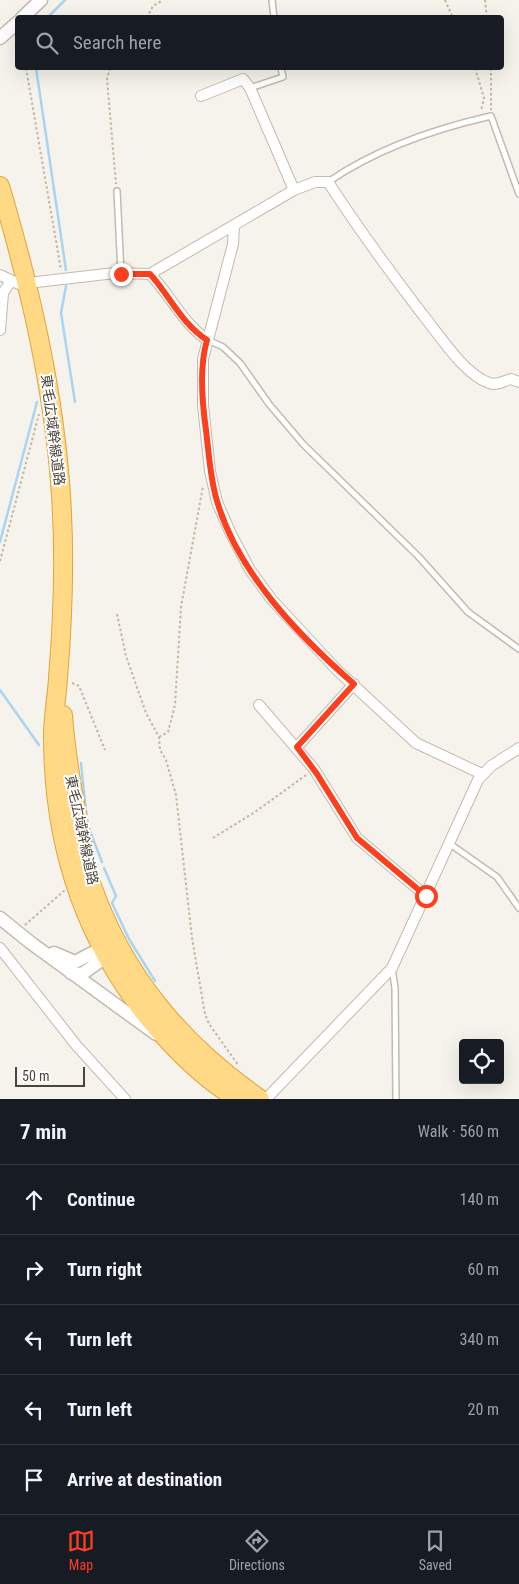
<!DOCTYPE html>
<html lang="en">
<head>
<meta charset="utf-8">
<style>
  body { margin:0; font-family:"Roboto Condensed","Noto Sans JP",sans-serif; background:#20242c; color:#f1f3f6 }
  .controls { position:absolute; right:15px; bottom:15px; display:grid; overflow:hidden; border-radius:5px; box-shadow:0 5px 20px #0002 }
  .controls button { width:45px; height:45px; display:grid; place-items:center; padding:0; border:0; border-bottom:1px solid #363941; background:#171b24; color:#f1f3f6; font:25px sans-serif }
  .scale { position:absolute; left:15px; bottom:12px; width:70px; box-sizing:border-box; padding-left:5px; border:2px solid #4b4439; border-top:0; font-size:14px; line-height:18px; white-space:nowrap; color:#4b4439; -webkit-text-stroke:4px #fff; paint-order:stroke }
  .stop { position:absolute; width:15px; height:15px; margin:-11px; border:4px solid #fc3f1d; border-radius:50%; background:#fff }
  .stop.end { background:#fc3f1d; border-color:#fff; box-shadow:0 1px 5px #0008 }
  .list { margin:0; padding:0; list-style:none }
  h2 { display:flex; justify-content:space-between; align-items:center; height:65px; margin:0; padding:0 20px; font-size:21px }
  h2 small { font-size:16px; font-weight:400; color:#9ea1a6 }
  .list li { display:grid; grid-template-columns:32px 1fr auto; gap:15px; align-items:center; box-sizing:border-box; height:70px; padding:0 20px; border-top:1px solid #363941 }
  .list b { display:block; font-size:19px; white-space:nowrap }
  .list em { font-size:16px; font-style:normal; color:#9ea1a6 }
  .icon { flex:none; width:28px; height:28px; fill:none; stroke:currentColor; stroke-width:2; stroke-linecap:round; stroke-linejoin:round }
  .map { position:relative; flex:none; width:519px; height:1099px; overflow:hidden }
  .search { position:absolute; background:#171b24; box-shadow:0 5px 20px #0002; left:15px; right:15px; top:15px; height:55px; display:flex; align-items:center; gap:12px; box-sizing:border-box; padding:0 18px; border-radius:5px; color:#9ea1a6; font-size:19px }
  .sheet { height:415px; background:#171b24 }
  nav { display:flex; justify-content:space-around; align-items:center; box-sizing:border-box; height:70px; border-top:1px solid #363941; background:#171b24; font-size:14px; color:#9ea1a6 }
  nav a { display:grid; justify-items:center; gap:2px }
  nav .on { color:#fc3f1d }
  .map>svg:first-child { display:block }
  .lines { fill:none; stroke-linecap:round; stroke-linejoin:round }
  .stream { stroke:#a9d4f2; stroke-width:2.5 }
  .service-casing { stroke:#c2bbae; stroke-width:8 }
  .minor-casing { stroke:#c2bbae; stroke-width:12 }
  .tertiary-casing { stroke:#c2bbae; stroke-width:15 }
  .trunk-casing { stroke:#e0a43c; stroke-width:20 }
  .path { stroke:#c4b79f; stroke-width:2; stroke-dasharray:2.5 2.5; stroke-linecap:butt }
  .service { stroke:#fff; stroke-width:5 }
  .minor { stroke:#fff; stroke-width:10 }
  .tertiary { stroke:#fff; stroke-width:12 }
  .trunk { stroke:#ffd985; stroke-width:18 }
  .route { stroke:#fc3f1d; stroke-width:6 }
  .labels { text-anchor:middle; stroke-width:4; stroke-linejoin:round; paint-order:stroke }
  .street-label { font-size:14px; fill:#4b4439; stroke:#fff }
</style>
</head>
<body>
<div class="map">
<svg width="519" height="1099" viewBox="0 0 519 1099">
  <rect width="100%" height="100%" fill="#f6f3ec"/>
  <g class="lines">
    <path class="stream" d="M47 18 65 0
      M36 68 66 270
      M66 286 61 313 75 402
      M0 542 37 402
      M0 690 39 745
      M81 763 87 821
      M88 826 102 862
      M104 868 116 896 112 903 129 939 155 981"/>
    <defs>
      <path id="service" d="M272 0 274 18
        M250 88 283 77 281 68
        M328 182C376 149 434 129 491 116L519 194
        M117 191 121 273
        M208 340 223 347 240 363 269 404 303 444 418 556 468 612 519 649
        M450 844 497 877 519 908
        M392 968 395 988 396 1099"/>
      <path id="minor" d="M201 96 243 79 250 88 294 190
        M234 226 233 244 203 359V405L210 471 217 502 230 532 250 570 272 600 336 669 416 743 482 774
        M150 274C171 296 182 322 207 340
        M0 275 19 284 115 273 150 274 294 190 315 182H328C358 228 390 272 423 315 440 336 464 374 489 383 498 386 503 381 511 379L519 382
        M0 330 3 293 11 281
        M259 705 314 769 357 838 426 896
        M297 747 354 684
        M0 948 76 1045 125 1099
        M266 1099 392 968 478 780 491 766 519 748"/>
      <path id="tertiary" d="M22 18 41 0
        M0 38 18 22
        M0 918 31 943 156 1034
        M54 953 75 962 102 948 112 947
        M71 973 82 974 114 951"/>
      <path id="trunk" d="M0 186C30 287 54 390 61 495 65 555 63 618 58 678 57 697 53 716 53 736 53 844 85 944 156 1027 179 1054 206 1080 237 1099
        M63 715C66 756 73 795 81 835 84 850 85 866 90 880 122 974 180 1043 260 1099"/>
    </defs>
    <use href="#service" class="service-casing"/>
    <use href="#minor" class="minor-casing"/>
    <use href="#tertiary" class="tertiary-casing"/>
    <use href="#trunk" class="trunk-casing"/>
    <path class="path" d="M445 0 453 18
      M485 0 487 18
      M147 18 153 6 163 0
      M26 68 61 270
      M110 68 107 79 116 184
      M475 68 484 98 481 111
      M491 68V110
      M0 561 39 414
      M117 614 126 656 146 713 159 737 160 750 166 760 176 795 192 938 205 1014 209 1024 239 1066
      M72 683 79 686 105 750
      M159 737 168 732 175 705 181 607 203 486
      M213 838 255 812 306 775
      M25 925 65 890"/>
    <use href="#service" class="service"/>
    <use href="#minor" class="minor"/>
    <use href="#tertiary" class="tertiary"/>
    <use href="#trunk" class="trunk"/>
  </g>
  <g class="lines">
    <path class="route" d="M121 274H150C170 296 181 323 207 340 199 367 202 402 206 430 209 454 210 478 217 501 238 573 299 636 354 684L297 747 317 774 357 838 426 896"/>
  </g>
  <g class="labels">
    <g class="street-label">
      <text transform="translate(53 430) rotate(83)" y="5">東毛広域幹線道路</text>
      <text transform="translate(82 830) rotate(78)" y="5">東毛広域幹線道路</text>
    </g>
  </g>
</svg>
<div class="controls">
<button><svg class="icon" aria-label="locate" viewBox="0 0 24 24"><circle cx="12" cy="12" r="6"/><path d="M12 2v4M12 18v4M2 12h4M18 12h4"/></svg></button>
</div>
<div class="scale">50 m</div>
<div class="stop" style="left:426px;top:896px"></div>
<div class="stop end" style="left:121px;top:274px"></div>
<div class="search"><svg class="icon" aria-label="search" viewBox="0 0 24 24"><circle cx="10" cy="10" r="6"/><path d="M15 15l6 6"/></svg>Search here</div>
</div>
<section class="sheet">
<h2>7 min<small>Walk · 560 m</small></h2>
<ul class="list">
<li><svg class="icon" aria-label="ahead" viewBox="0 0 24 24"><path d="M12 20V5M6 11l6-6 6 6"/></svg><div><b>Continue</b></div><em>140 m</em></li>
<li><svg class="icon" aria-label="right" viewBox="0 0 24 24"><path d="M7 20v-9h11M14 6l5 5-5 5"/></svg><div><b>Turn right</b></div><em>60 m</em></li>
<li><svg class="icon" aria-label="left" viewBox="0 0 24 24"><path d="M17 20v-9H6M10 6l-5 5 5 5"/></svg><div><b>Turn left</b></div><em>340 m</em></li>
<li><svg class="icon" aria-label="left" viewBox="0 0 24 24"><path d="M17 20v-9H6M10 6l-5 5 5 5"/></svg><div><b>Turn left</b></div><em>20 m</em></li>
<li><svg class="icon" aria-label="arrive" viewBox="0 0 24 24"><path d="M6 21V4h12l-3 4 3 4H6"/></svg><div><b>Arrive at destination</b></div></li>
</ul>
</section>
<nav>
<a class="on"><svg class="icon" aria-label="map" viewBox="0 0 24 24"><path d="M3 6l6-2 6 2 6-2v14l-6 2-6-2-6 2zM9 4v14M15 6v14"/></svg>Map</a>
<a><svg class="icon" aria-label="directions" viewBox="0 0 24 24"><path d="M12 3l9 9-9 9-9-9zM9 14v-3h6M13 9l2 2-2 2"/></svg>Directions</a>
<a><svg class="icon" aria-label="saved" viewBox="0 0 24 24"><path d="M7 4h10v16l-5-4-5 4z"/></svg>Saved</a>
</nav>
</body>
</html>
